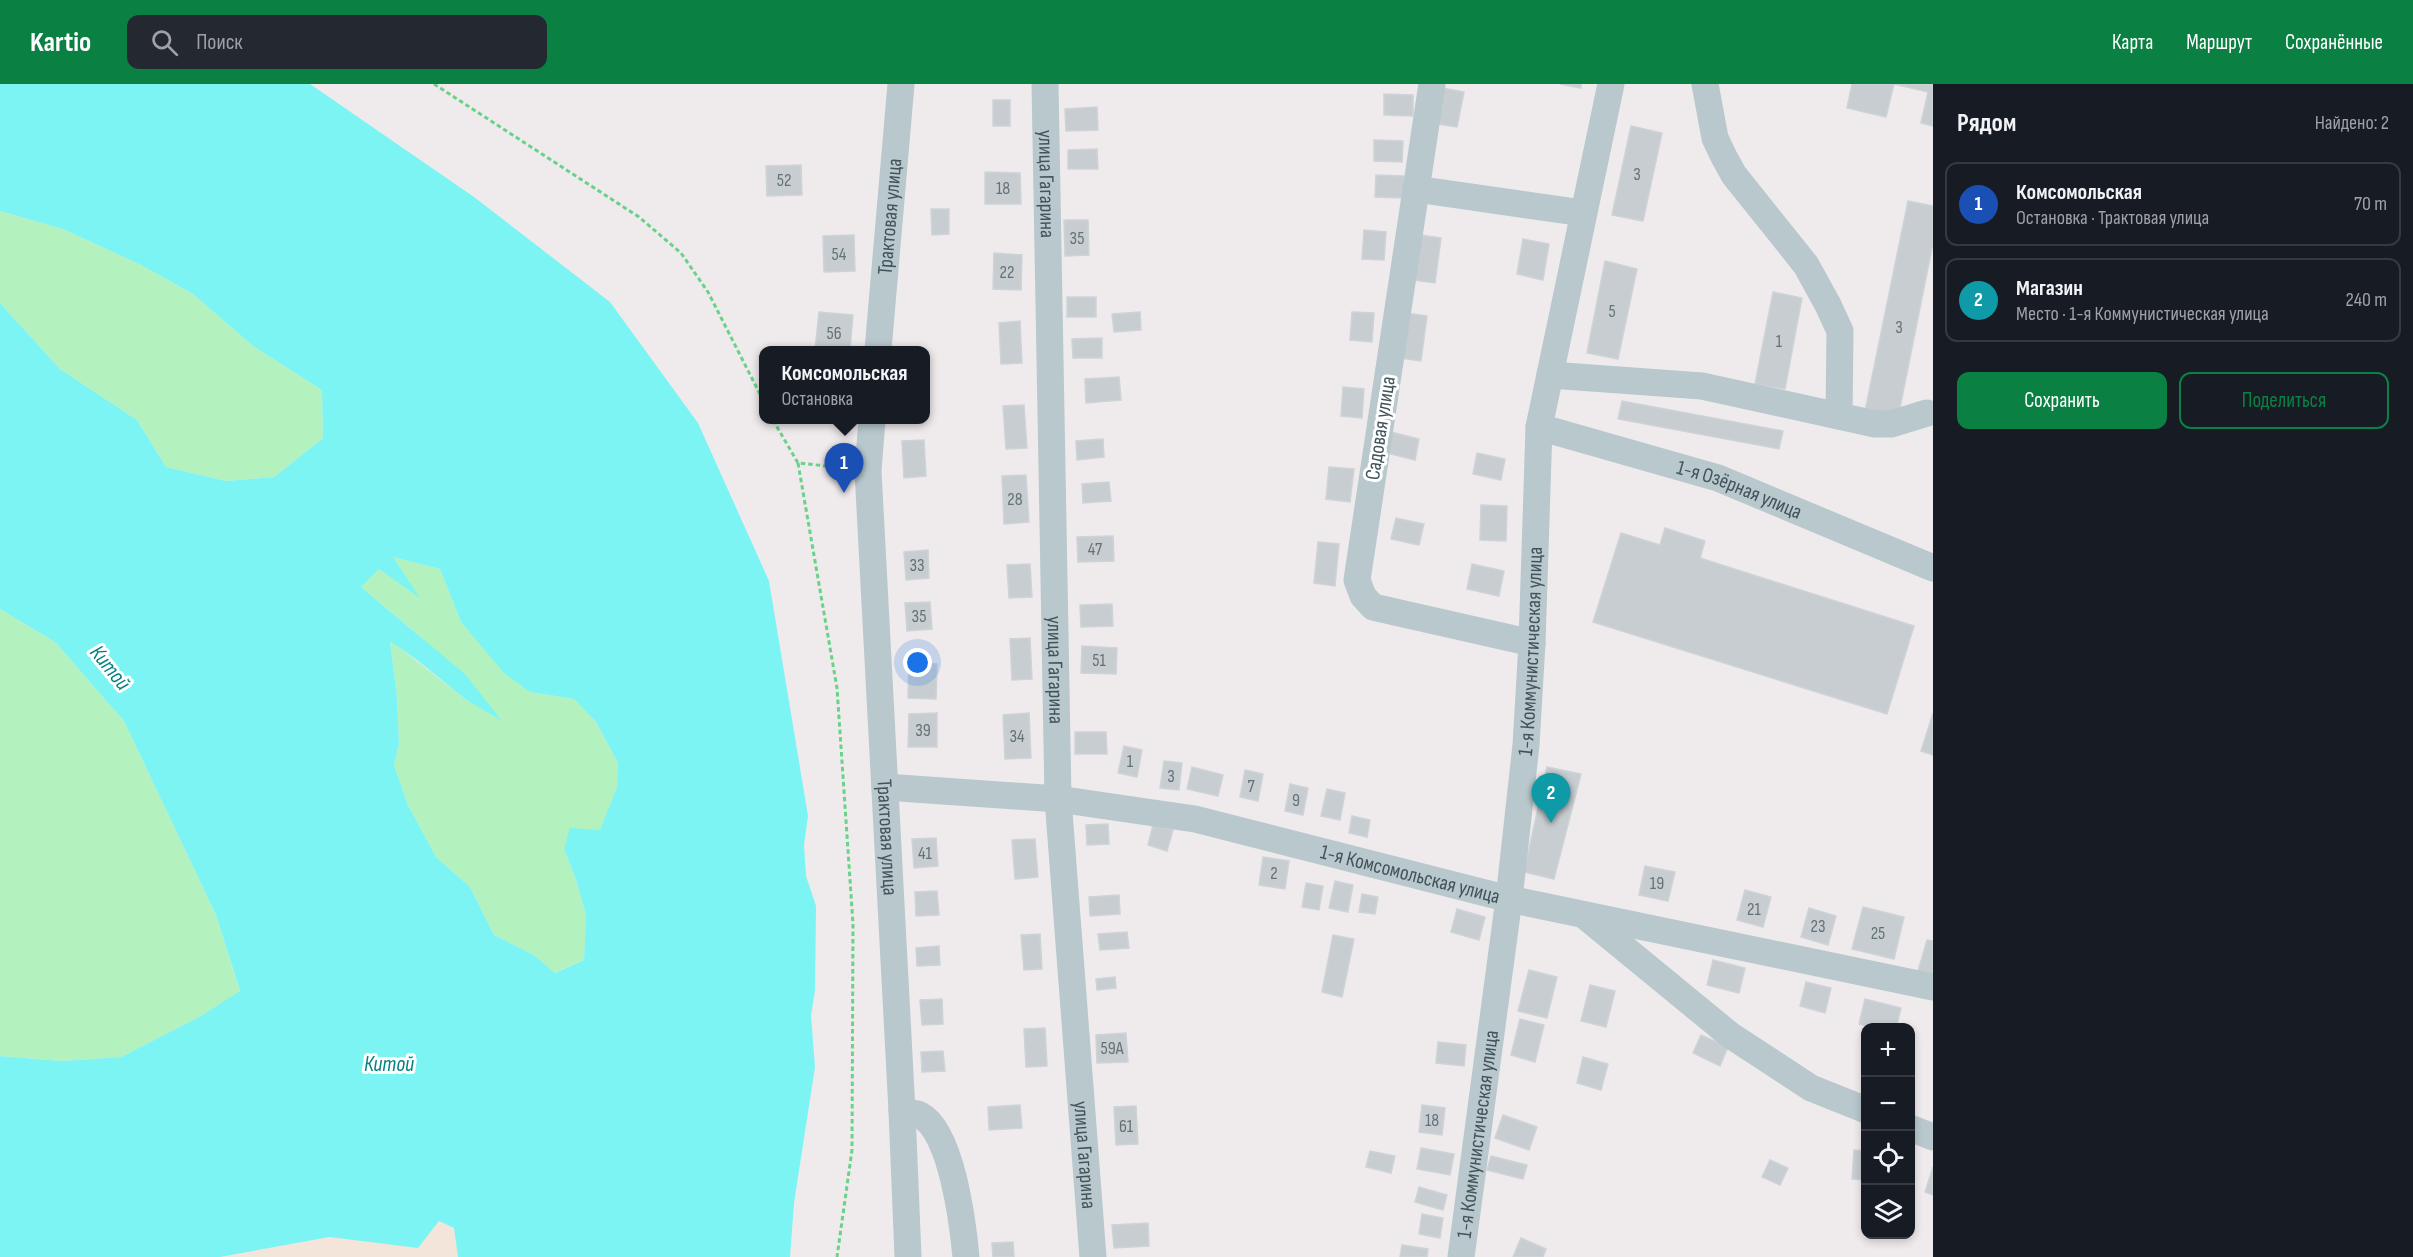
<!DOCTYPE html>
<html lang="ru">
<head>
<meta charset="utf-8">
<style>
  body { margin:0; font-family:"Sofia Sans Condensed",sans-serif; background:#242831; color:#f1f3f6 }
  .controls { position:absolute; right:18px; bottom:18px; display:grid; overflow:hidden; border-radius:12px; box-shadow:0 3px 9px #0003 }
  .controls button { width:54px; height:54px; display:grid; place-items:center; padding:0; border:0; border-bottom:2px solid #363941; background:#171b24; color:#f1f3f6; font:30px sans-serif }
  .you { position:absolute; left:918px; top:579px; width:21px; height:21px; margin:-15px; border:4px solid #fff; border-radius:50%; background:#1a73e8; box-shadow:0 0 0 9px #1a73e833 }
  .badge { display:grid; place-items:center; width:39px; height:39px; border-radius:50%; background:#0b8043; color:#fff; font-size:20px; font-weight:700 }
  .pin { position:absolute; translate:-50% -50px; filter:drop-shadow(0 2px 3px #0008) }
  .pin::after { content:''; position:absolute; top:32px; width:21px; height:18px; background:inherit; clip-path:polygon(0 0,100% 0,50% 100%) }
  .popup { position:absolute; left:759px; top:262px; width:171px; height:78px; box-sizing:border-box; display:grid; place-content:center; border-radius:12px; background:#171b24; filter:drop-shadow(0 2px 4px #0005); font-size:20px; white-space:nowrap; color:#9ea1a6 }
  .popup b { font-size:22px; color:#f1f3f6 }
  .popup::after { content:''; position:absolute; left:50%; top:100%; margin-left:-12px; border:12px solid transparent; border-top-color:#171b24 }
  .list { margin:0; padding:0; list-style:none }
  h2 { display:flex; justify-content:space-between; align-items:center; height:78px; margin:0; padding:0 24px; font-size:26px }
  h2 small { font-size:20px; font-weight:400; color:#9ea1a6 }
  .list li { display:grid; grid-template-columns:39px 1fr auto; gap:18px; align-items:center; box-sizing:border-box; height:84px; margin:0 12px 12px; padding:0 12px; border:2px solid #363941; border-radius:12px }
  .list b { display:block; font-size:22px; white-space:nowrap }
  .list p { margin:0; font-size:20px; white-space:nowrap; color:#9ea1a6 }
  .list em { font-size:20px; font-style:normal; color:#9ea1a6 }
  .actions { display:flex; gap:12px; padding:18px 24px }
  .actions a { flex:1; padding:14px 0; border:2px solid #0b8043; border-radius:12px; text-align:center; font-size:21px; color:#0b8043 }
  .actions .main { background:#0b8043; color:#fff }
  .icon { flex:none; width:33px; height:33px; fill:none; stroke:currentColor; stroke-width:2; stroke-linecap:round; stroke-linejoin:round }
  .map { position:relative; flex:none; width:1933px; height:1173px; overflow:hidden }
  header { display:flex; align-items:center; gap:36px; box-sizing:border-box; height:84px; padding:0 30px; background:#0b8043; color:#fff }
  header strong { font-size:28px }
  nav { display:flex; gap:33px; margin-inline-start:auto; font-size:21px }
  .search { width:420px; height:54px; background:#242831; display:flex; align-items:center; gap:15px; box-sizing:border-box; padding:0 21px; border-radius:12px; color:#9ea1a6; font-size:22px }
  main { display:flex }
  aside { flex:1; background:#171b24 }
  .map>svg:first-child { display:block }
  .green { fill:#b3f2be }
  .sand { fill:#f3e5d9 }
  .water { fill:#7cf4f3; fill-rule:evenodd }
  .building { fill:#c7cdd1; stroke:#ced3d8; stroke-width:1.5 }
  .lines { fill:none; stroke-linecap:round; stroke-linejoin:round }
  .path { stroke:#68d388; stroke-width:3; stroke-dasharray:4.5 3; stroke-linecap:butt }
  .minor { stroke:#b8c8cd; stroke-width:27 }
  .labels { text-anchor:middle; stroke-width:6; stroke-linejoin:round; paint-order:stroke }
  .number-label { font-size:18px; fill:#637278 }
  .street-label { font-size:21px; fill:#42545a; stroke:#fff }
  .water-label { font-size:22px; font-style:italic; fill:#058080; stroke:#fff }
</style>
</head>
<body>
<header>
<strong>Kartio</strong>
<div class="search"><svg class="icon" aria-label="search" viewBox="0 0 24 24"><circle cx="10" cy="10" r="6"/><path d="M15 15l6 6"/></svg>Поиск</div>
<nav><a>Карта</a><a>Маршрут</a><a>Сохранённые</a></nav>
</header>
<main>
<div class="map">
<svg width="1933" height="1173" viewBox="0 0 1933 1173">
  <rect width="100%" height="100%" fill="#efebec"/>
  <path class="green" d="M0 127 63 145 141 181 193 210 253 262 322 306 323 354 274 393 226 397 166 383 137 336 60 285 0 219Z
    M393 473 440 485 461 538 476 555 530 608 574 615 596 638 618 679 617 703 600 747 564 765 576 796 586 831 584 876 554 889 534 871 494 851 470 803 436 773 408 721 394 681 399 660 397 612 390 556 465 615 501 635 420 552 361 503 379 485 418 512Z
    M0 525 55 558 124 637 216 831 240 908 201 932 121 973 62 977 0 972Z"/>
  <path class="sand" d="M438 1137 454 1144 458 1173H220L329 1153 418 1163Z"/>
  <path class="water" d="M0 0H310L474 113 610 218 698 339 769 497 808 732 804 761 806 792 816 822 815 906 811 932 815 983 794 1119 790 1173H458L454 1144 439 1137 418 1164 329 1153 220 1173H0V972L62 977 121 973 201 932 240 907 216 831 124 637 55 558 0 525V219L60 285 137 336 166 383 226 397 274 393 323 354 322 306 253 262 193 210 141 181 63 145 0 127ZM393 473 440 485 461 538 504 589 530 608 574 615 596 638 618 679 617 703 600 746 570 744 564 765 576 796 586 831 584 876 555 889 534 871 494 851 470 803 436 773 408 721 394 681 399 660 397 612 390 557 417 576 465 615 502 637 465 590 361 503 379 485 420 514Z"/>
  <path class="building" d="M1560 0H1581V4Z
    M1852 0H1894L1886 33 1847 24Z
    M1894 0H1933V42L1921 39 1928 8Z
    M1437 3 1464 8 1457 43 1431 39Z
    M1384 10 1413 11V32L1384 31Z
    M993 16H1010V42H993Z
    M1097 23 1098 46 1066 47 1065 25Z
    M1631 42 1662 49 1643 137 1612 131Z
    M1374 56 1403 57 1402 78 1374 77Z
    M1097 65 1098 85H1068V66Z
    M801 81 802 111 767 112 766 82Z
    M985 88 1020 89 1021 120H985Z
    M1376 91 1404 92V114L1375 113Z
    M1908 117 1933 122V159L1898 334 1865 327Z
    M931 125H949V150L932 151Z
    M1064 136H1088L1089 171 1065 172Z
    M1364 146 1386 148 1384 176 1362 175Z
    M854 151 855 187 824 188 823 152Z
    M1420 151 1441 154 1435 199 1414 196Z
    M1523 155 1549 160 1543 196 1517 190Z
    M994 169 1022 171 1021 206 993 205Z
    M1605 177 1637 185 1618 275 1587 269Z
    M1773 208 1802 214 1785 305 1755 300Z
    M1067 213H1096V233H1067Z
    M819 228 853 231 850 266H815Z
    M1140 228 1141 246 1114 248 1112 230Z
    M1352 228 1374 229 1372 258 1350 256Z
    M1406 229 1427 232 1421 277 1400 274Z
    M1020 237 1022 279 1001 280 999 239Z
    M1102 254V274H1073L1072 255Z
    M1119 293 1121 316 1086 319 1085 295Z
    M1343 303 1364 305 1362 334 1341 332Z
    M1622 317 1783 347 1779 365 1618 335Z
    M1024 321 1027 364 1006 365 1003 322Z
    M1391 348 1419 355 1415 376 1387 369Z
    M1103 355 1104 373 1077 376 1076 357Z
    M924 356 926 392 904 394 902 357Z
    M1477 369 1505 375 1501 396 1473 390Z
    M1329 383 1354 385 1350 418 1326 415Z
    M1026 391 1029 438 1004 440 1002 392Z
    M1109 398 1111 417 1083 419 1082 400Z
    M1481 421 1507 422 1506 457 1480 456Z
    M1396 434 1424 440 1419 461 1391 455Z
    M1665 444 1705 457 1700 474 1914 542 1887 630 1593 538 1621 449 1660 461Z
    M1113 452 1114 477 1078 478 1077 453Z
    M1318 458 1339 460 1335 502 1314 499Z
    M928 466 929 494 906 496 904 468Z
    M1030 480 1032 513 1009 514 1007 481Z
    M1472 480 1504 487 1499 512 1467 505Z
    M930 518 932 545 907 547 905 519Z
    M1112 520 1113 542 1081 543 1080 521Z
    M1030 554 1032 595 1012 596 1010 555Z
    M1082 562 1117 564 1116 590 1081 589Z
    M909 578 937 580 936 615 908 614Z
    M937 629V663H908L909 630Z
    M1029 629 1031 674 1005 675 1003 631Z
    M1933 629V671L1921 667Z
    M1075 648H1106L1107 670H1075Z
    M1124 662 1142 666 1137 693 1118 689Z
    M1164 677 1182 679 1179 706 1160 704Z
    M1192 683 1223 691 1218 712 1187 705Z
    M1547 683 1581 690 1554 795 1524 788Z
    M1245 686 1263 690 1258 717 1240 713Z
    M1290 700 1308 704 1303 731 1285 727Z
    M1327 705 1345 709 1340 736 1321 732Z
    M1352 732 1370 736 1367 753 1349 749Z
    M1108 740 1109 760 1087 761 1086 741Z
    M1153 741 1173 746 1167 767 1148 761Z
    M936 754 938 782 914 784 912 755Z
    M1035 755 1038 793 1015 795 1012 756Z
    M1263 773 1289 777 1285 805 1259 801Z
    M1645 782 1675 788 1668 817 1639 811Z
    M1335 797 1353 801 1348 828 1329 824Z
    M1306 799 1323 802 1319 826 1302 823Z
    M1745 806 1771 813 1763 843 1737 836Z
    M937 807 939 831 916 832 915 808Z
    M1362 810 1378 813 1375 830 1359 828Z
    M1119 811 1120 830 1090 832 1089 813Z
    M1863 823 1904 833 1894 875 1852 865Z
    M1809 824 1836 832 1828 861 1801 853Z
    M1457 825 1485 833 1479 856 1451 848Z
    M1127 848 1129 864 1100 866 1098 850Z
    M1040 850 1042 885 1024 886 1021 851Z
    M1333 851 1354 855 1342 913 1322 908Z
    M1927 856 1933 857V891L1918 887Z
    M939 862 940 881 917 882 916 864Z
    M1713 876 1745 884 1739 909 1707 901Z
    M1529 886 1557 893 1547 934 1518 927Z
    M1115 893 1116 904 1097 906 1096 895Z
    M1806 898 1831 904 1825 929 1800 922Z
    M1590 901 1615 907 1606 943 1581 937Z
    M942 915 943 940 922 941 920 916Z
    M1865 915 1901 924 1896 944H1874L1859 940Z
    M1520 935 1544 941 1535 978 1511 971Z
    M1045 944 1047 982 1026 983 1024 945Z
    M1126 949 1128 978 1097 979 1096 951Z
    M1701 951 1728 963 1720 982 1693 969Z
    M1438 958 1466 961 1464 982 1436 979Z
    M943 967 945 987 922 988 921 968Z
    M1583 973 1608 980 1601 1006 1577 999Z
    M1020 1021 1022 1044 989 1046 988 1023Z
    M1422 1021 1445 1024 1442 1051 1419 1048Z
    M1136 1022 1138 1060 1116 1061 1114 1023Z
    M1503 1031 1537 1043 1529 1066 1495 1054Z
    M1421 1064 1454 1070 1450 1091 1417 1085Z
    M1854 1066 1866 1067V1096L1852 1095Z
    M1370 1067 1395 1072 1391 1089 1366 1083Z
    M1491 1072 1527 1081 1523 1095 1487 1086Z
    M1770 1076 1788 1084 1780 1101 1762 1093Z
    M1933 1083V1111L1925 1108Z
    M1419 1103 1447 1111 1443 1126 1415 1118Z
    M1422 1130 1443 1134 1440 1154 1419 1150Z
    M1148 1139 1149 1162 1114 1164 1112 1141Z
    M1521 1154 1546 1165 1543 1173H1513Z
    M1013 1158 1014 1173H993L992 1159Z
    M1402 1161 1428 1165 1427 1173H1400Z"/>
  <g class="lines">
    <path class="path" d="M434 0 639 133 681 169 708 208 763 316
      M773 336 798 379 845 384
      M798 379 837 604 853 840 852 1066 837 1173"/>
    <g class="minor">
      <path id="s1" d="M1045 0 1058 715 1093 1173"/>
      <path d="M1432 0 1357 496 1363 512 1373 523 1532 559"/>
      <path d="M1705 0 1715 54 1724 73 1734 91 1806 181 1828 221 1840 247 1839 332"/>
      <path d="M1416 105 1583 129"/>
      <path id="s2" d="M878 266 901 0"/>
      <path d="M1550 291 1702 302 1875 340H1891L1927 329"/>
      <path id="s3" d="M872 336 868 387 902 1027 908 1173"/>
      <path id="s4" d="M1539 343 1718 394 1933 484"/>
      <path id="s5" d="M885 703 1058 715 1195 735 1509 815 1933 903"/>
      <path d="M1585 832 1730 951 1811 1004 1866 1026"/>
      <path d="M902 1027C908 1029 915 1029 920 1031 952 1047 963 1141 966 1173"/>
      <path d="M1910 1044 1933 1053"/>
      <path id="s6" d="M1461 1173 1509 815 1526 661 1532 559 1539 343 1611 0"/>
    </g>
  </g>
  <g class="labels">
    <g class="number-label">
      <text x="1637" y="96">3</text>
      <text x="784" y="102">52</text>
      <text x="1003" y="110">18</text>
      <text x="1077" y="160">35</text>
      <text x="839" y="176">54</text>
      <text x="1007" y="194">22</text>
      <text x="1612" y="233">5</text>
      <text x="1899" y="249">3</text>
      <text x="834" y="255">56</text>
      <text x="1779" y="263">1</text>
      <text x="1015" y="421">28</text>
      <text x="1095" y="471">47</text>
      <text x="917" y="487">33</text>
      <text x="919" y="538">35</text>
      <text x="1099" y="582">51</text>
      <text x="923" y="652">39</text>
      <text x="1017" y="658">34</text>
      <text x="1130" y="683">1</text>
      <text x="1171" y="698">3</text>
      <text x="1251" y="708">7</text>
      <text x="1296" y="722">9</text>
      <text x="925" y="775">41</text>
      <text x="1274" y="795">2</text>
      <text x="1657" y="805">19</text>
      <text x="1754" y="831">21</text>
      <text x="1818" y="848">23</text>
      <text x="1878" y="855">25</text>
      <text x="1112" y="970">59А</text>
      <text x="1432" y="1042">18</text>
      <text x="1126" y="1048">61</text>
    </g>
    <g class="street-label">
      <text dy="7" stroke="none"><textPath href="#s1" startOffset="100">улица Гагарина</textPath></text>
      <text dy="7" stroke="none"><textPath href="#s2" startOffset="134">Трактовая улица</textPath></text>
      <text transform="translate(1380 344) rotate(-81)" y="7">Садовая улица</text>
      <text dy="7" stroke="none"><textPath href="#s4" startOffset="210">1-я Озёрная улица</textPath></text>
      <text dy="7" stroke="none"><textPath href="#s6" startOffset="610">1-я Коммунистическая улица</textPath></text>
      <text dy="7" stroke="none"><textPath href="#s1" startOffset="586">улица Гагарина</textPath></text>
      <text dy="7" stroke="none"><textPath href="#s3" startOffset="418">Трактовая улица</textPath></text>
      <text dy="7" stroke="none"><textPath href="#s5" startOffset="534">1-я Комсомольская улица</textPath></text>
      <text dy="7" stroke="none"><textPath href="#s6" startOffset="124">1-я Коммунистическая улица</textPath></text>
      <text dy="7" stroke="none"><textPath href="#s1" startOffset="1072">улица Гагарина</textPath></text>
    </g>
    <g class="water-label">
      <text transform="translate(111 583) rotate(51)" y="8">Китой</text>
      <text x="389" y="987">Китой</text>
    </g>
  </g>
</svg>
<div class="controls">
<button>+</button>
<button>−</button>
<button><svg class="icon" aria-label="locate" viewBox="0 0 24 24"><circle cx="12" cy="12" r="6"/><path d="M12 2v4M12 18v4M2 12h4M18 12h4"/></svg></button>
<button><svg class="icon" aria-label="layers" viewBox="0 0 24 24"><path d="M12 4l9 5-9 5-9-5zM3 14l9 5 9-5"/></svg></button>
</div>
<div class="you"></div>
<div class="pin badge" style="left:844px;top:409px;background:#1a4fb4">1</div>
<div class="popup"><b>Комсомольская</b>Остановка</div>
<div class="pin badge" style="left:1551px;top:739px;background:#0f9aa8">2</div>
</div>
<aside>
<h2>Рядом<small>Найдено: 2</small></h2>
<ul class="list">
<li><span class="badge" style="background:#1a4fb4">1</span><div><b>Комсомольская</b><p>Остановка · Трактовая улица</p></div><em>70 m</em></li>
<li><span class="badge" style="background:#0f9aa8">2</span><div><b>Магазин</b><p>Место · 1-я Коммунистическая улица</p></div><em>240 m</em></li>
</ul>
<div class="actions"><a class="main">Сохранить</a><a>Поделиться</a></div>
</aside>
</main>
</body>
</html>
